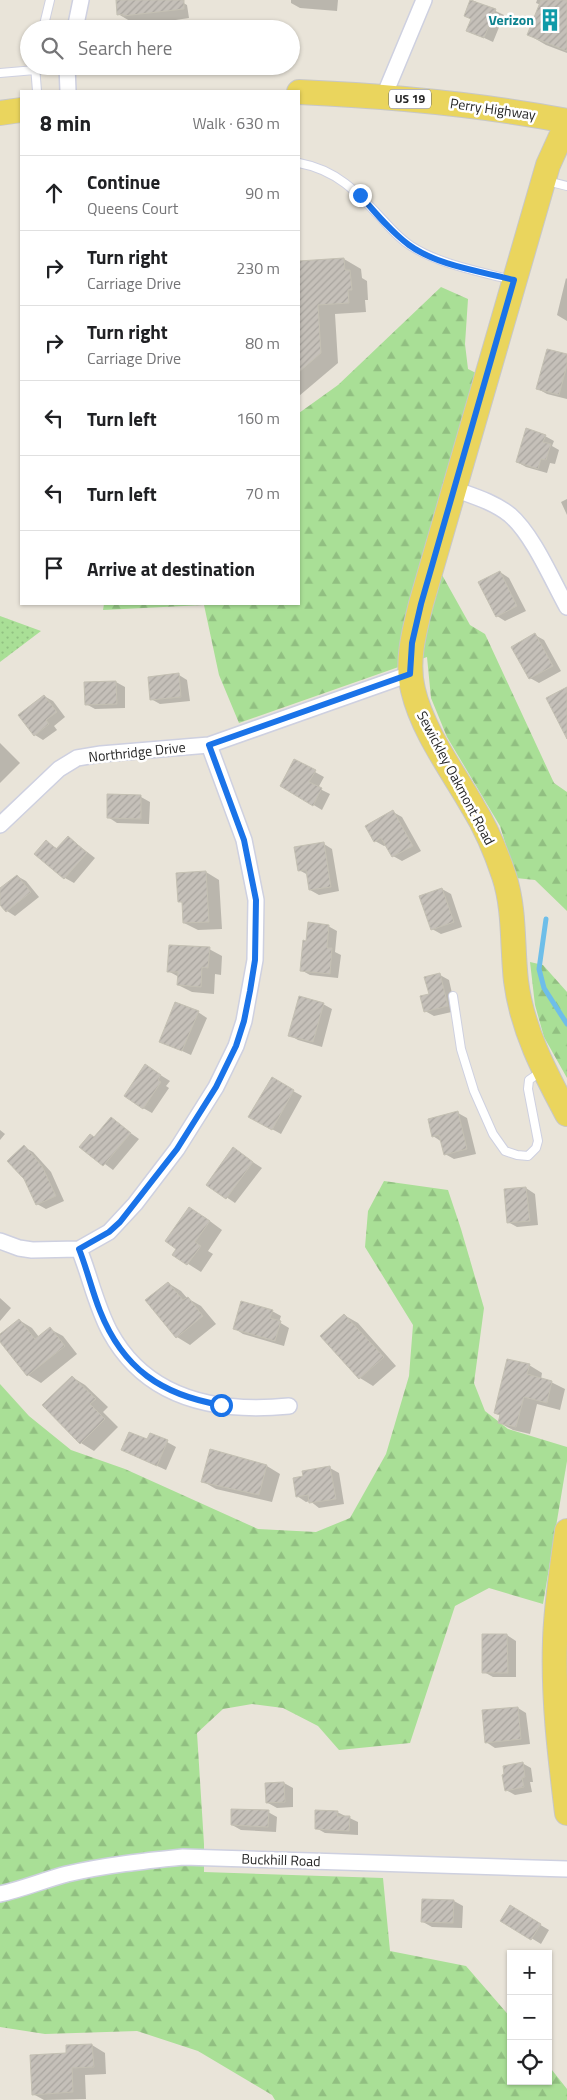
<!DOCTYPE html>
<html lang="en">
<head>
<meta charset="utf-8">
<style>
  body { margin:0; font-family:"Titillium Web",sans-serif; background:#f6f6f6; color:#202124 }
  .controls { position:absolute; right:15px; bottom:15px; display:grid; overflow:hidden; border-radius:0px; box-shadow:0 1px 4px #0004 }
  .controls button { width:45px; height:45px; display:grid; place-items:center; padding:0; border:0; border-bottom:1px solid #e0e0e0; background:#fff; color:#202124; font:25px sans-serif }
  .stop { position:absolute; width:15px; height:15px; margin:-11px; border:4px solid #1a73e8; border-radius:50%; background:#fff }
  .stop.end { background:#1a73e8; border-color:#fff; box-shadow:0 1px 5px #0008 }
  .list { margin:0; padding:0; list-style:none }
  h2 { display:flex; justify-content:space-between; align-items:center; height:65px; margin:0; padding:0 20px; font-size:21px }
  h2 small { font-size:16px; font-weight:400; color:#757577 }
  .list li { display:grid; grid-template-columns:32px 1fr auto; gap:15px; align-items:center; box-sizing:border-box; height:75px; padding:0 20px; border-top:1px solid #e0e0e0 }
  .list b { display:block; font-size:19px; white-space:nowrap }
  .list p { margin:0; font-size:16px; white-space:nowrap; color:#757577 }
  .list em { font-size:16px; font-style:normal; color:#757577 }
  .icon { flex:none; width:28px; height:28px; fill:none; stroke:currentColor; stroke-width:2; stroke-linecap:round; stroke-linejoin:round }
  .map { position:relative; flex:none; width:567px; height:2100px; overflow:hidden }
  .search { position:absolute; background:#fff; box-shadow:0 1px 4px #0004; left:20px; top:20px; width:280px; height:55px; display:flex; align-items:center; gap:12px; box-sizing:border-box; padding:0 18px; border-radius:28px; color:#757577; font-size:19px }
  .panel { position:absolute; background:#fff; box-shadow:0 1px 4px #0004; left:20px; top:90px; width:280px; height:515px; border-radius:0px }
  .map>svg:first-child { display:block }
  .grass { fill:url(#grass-dots) }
  .forest { fill:url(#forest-firs) }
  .shadow { fill:#0003 }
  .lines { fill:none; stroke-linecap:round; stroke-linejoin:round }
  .stream { stroke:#6ebee9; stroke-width:5 }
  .building { fill:url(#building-hatch); stroke:#c4c0b3 }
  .lane-casing { stroke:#ced0e0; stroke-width:10 }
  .street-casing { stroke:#ced0e0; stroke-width:18 }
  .primary-casing { stroke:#c7c7c7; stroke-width:26 }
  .lane { stroke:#fff; stroke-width:8 }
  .street { stroke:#fff; stroke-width:15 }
  .primary { stroke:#ead55d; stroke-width:24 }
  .route { stroke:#1a73e8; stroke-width:6 }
  .labels { text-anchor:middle; stroke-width:5; stroke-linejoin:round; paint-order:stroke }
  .shield { fill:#fff; stroke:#686868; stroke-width:1 }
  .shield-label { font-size:12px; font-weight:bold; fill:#272727 }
  .culture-label { font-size:14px; font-weight:bold; fill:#0d838f; stroke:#fff; text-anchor:end }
  .street-label { font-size:14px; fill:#272727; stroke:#fff }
</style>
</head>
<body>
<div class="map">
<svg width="567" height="2100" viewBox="0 0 567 2100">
  <defs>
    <pattern id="grass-dots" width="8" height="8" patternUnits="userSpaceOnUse" patternTransform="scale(1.25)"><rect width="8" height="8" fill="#a9df96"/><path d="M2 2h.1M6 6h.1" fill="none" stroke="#91bf81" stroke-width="1.8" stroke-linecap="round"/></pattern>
    <pattern id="forest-firs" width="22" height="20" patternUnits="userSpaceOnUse" patternTransform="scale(1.25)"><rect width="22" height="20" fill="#a9df96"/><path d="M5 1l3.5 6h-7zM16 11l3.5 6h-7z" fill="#91bf81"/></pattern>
    <pattern id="building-hatch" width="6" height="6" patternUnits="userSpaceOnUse" patternTransform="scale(1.25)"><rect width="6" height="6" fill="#c5c0b9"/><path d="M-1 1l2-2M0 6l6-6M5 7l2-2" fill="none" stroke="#a9a59f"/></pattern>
  </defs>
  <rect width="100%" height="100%" fill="#e9e4d9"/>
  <path class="grass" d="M0 616 41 631 0 662Z"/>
  <path class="forest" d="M441 287 468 299 465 344 468 369 476 373 427 548 470 625 485 634 554 783 567 792V911L535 880 516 878 500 826 447 737 431 698 427 657 239 723 219 675 204 605 103 610 104 604H299V413L338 385Z
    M530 962 543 965 567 992V1078L544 1037 535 1005Z
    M384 1181 448 1190 461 1229 484 1308 474 1383 485 1411 508 1429 567 1447V1461L543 1604 489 1588 455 1606 410 1743 339 1750 318 1726 283 1708 252 1704 223 1709 197 1733 204 1844V1872L383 1878 390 1951 466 1966 511 2018V2081H548V2065L567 2089V2100H275L272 2095 198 2051 137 2031 45 2034 0 2027V1384L29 1416 71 1450 125 1469 258 1529 316 1532 350 1518 386 1454 409 1376 413 1325 365 1247 368 1211Z"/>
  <path class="shadow" d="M123 0H178L187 5 189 18 142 25 135 24 118 14Z
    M291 0H338L337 11 300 8 291 3Z
    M472 0 504 15 493 42 467 30 472 19 466 15Z
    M537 0H567V53L546 45 529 35 541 5 536 3Z
    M344 259 361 269 362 278 367 281 368 300H365L366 312 335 314 338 363 299 396V262Z
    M566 278 567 279V321L557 315Z
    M567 355V399L547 394 538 389Z
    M545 436 554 441 552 446 559 450 555 464 550 463 547 473 526 467 517 462Z
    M567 499V515L561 502Z
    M500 572 509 578 526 611 505 621 497 616Z
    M535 635 544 640 561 671 539 683 530 678Z
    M179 675 187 680 190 701 160 704 151 699Z
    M116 682 125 687V708L95 709 86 704Z
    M44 696 53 701 65 717 54 726 57 730 43 740 35 735Z
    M0 743 20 763 0 783Z
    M315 772 324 777 318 788 330 794 322 810 282 786Z
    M109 796 141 797 150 802 149 824 117 823 108 817Z
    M393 812 402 817 421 851 402 861 393 856 387 845 384 846 375 841Z
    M68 837 95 858 74 883 65 878 47 842 58 849Z
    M324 844 332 849 339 891 319 895 310 890 308 875 299 870Z
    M206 872 219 880 222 929 198 930 184 923 183 903 179 901Z
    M17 876 26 881 39 897 15 916 7 911 0 903V890Z
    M442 889 451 894 462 927 441 934 432 929Z
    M328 926 337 931 335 952 341 955 338 978 310 975 301 970 307 942Z
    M209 949 222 956 221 975 215 974 214 994 192 992 178 985 179 977 168 971Z
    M440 975 449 980 456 1011 434 1016 425 1011 430 995Z
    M323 1004 332 1009 322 1047 298 1040 289 1035Z
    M198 1012 207 1018 191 1055 160 1041Z
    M154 1071 170 1081 166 1086 169 1088 152 1113 143 1108Z
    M272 1079 302 1096 281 1134 250 1117Z
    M458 1113 467 1118 476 1154 454 1159 445 1154 442 1142 433 1136Z
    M111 1119 139 1139 113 1170 81 1146 95 1138Z
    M0 1130 5 1134 0 1140Z
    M24 1147 33 1152 51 1172 64 1201 46 1209 37 1204Z
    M233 1149 262 1168 235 1203 207 1184Z
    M526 1188 535 1194 538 1225 517 1227 508 1222 505 1191Z
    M203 1216 222 1230 208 1251 213 1254 201 1272 174 1255Z
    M168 1283 181 1291 187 1298 201 1306 216 1324 190 1345 177 1337 147 1300Z
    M0 1298 11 1308 0 1321Z
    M272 1311 281 1316 279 1322 289 1328 284 1346 243 1334 234 1328Z
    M344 1315 358 1323 396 1366 373 1386 360 1378 322 1336Z
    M19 1320 32 1328 39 1337 50 1329 63 1336 77 1354 41 1383 28 1375 0 1340V1335Z
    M529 1365 542 1373 541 1379 551 1382 565 1389 560 1410 537 1404 530 1434 513 1430 500 1423 501 1416 495 1413Z
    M72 1377 85 1385 108 1407 103 1412 118 1427 94 1451 81 1443 44 1405Z
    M148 1441 167 1442 176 1447 166 1470 131 1454Z
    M267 1466 280 1474 272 1502 216 1489 202 1481Z
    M330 1468 339 1473 344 1504 319 1508 310 1501 306 1502 297 1496Z
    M507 1635 516 1641V1677H493L484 1672Z
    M518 1708 526 1713 530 1744 495 1748 486 1742Z
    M522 1763 531 1768 533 1782H530L532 1792 515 1795 506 1790Z
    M284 1783 293 1788V1807L277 1808 268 1803Z
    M268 1812 277 1817 276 1832 241 1830 232 1825Z
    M337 1812 358 1822V1835L325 1833 316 1828Z
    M454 1901 463 1906 462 1928 432 1927 423 1922Z
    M510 1907 549 1930 541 1944 502 1920Z
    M92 2045 105 2053 106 2074 85 2075 86 2099 44 2100 33 2094 68 2054 67 2046Z"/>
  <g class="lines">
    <path class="stream" d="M546 919 539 969 544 988 567 1024"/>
  </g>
  <path class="building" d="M116 0H184V9L123 16V14L117 15Z
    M470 0 496 9 484 38 466 31 471 19 464 16Z
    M541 0H567V51L527 35Z
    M344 258 345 270H350L352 290H348L349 303 318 305 321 353 299 372V261Z
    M547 349 567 354V365L559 395 536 389Z
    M526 428 546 435 543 442 551 444 546 460 541 459 538 469 516 462Z
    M500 571 517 606 496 617 478 582Z
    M535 633 553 666 529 679 511 647Z
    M179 673 181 697 150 700 148 677Z
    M116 681 117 704 85 705 84 682Z
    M567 687V739L546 698Z
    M44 695 57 712 46 720 49 724 34 736 18 715Z
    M294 759 316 770 309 782 322 788 313 806 280 786Z
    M107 794 141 795V819L107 818Z
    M393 810 413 846 392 857 381 838 374 842 365 826Z
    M68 836 87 853 64 879 34 854 46 840 56 849Z
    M324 842 331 887 309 890 306 870 298 871 294 847Z
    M206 871 209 922 183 923 182 902H178L176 873Z
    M17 875 31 892 6 912 0 905V888Z
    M442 888 454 922 431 930 419 896Z
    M308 922 329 925 327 948H332L330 974 300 971 303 940 306 941Z
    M169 945 210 947 208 968 202 967 201 987 177 985 178 972H167Z
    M440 973 448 1006 424 1012 420 996 429 994 424 977Z
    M299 996 324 1003 313 1042 288 1036Z
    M175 1002 199 1011 182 1051 159 1042Z
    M145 1064 161 1075 158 1080 161 1082 143 1109 124 1096Z
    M272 1077 294 1090 272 1130 248 1117Z
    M458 1111 467 1149 444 1155 439 1135 432 1137 428 1119Z
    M111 1117 131 1133 103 1166 79 1147 90 1134 94 1137Z
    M24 1145 42 1166 56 1196 36 1205 24 1179 7 1161Z
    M233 1147 253 1162 226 1199 206 1185Z
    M526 1187 530 1221 507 1223 504 1189Z
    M189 1207 210 1221 195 1242 201 1246 187 1265 172 1255 176 1249 165 1241Z
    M168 1282 183 1300 188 1297 203 1316 176 1338 145 1300Z
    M241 1301 273 1310 270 1318 281 1321 275 1341 233 1329Z
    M344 1314 384 1357 359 1379 320 1336Z
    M19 1319 35 1339 50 1327 65 1346 27 1376 0 1342V1334Z
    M507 1359 530 1364 527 1374 552 1381 547 1403 524 1397 516 1427 498 1423 500 1415 494 1413Z
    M72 1376 96 1399 90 1404 105 1419 80 1444 42 1405Z
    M129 1432 147 1439 150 1433 168 1440 157 1466 121 1450Z
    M210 1449 267 1465 259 1495 201 1482Z
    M330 1466 336 1499 309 1503 308 1495 296 1497 293 1478 303 1476 302 1471Z
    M482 1634H507L508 1673H482Z
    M518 1707 521 1739 485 1743 482 1710Z
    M523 1762 525 1777 522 1778 524 1787 505 1791 502 1775 504 1774 503 1766Z
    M284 1782 285 1802 266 1803 265 1783Z
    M231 1809 269 1810 268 1827 231 1825Z
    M315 1810 338 1811 337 1816H350L349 1831 315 1829Z
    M422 1899 454 1900 453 1923 421 1922Z
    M510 1905 541 1924 531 1940 500 1921Z
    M92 2044 94 2067 72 2068 73 2092 32 2095 30 2055 66 2053V2045Z"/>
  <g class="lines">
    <defs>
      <path id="lane" d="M43 29 50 0
        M35 66 37 91
        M0 73 35 70
        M299 163C337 170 357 192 383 220 391 229 400 239 411 246 441 265 479 271 512 280
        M547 181 567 186
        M453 996 461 1049 474 1091 493 1134 505 1151 517 1155 528 1156 536 1148 538 1141 528 1089 529 1080 542 1071"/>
      <path id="street" d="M75 29 81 0
        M67 66 68 91
        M384 96 424 0
        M454 489C473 496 494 502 510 515 533 535 552 580 567 607
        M0 825 59 769 77 758 101 754 209 745
        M0 1241 19 1248 32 1250 79 1249 109 1232 135 1204 177 1149 216 1087 236 1046 244 1021 255 960 256 900 244 840 209 745 410 674
        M79 1249C90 1276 96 1306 110 1332 147 1400 218 1413 289 1406
        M0 1894C23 1889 44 1880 67 1874 106 1865 144 1861 183 1857L567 1869"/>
      <path id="primary" d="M299 92C389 96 478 104 567 121
        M0 113 21 110
        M567 123 548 165 421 604C414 632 406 662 413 690 423 732 452 770 473 807 486 828 496 852 504 876 515 909 512 946 516 981 522 1029 544 1071 567 1114
        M567 1531C562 1568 556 1605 555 1641 553 1699 560 1756 567 1813"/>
    </defs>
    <use href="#lane" class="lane-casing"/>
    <use href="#street" class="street-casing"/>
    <use href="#primary" class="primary-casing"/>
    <use href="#lane" class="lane"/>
    <use href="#street" class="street"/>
    <use href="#primary" class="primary"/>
  </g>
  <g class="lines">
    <path class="route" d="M221 1405C162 1395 123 1369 100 1311 92 1291 87 1269 79 1249L109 1232 120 1222 177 1149 216 1087 236 1046 244 1021 250 991 255 960 256 900 244 840 209 745 410 674 412 643 421 604 514 280C480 271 438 266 409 245 390 231 375 212 360 195"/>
  </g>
  <defs>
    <symbol id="building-bare" viewBox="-9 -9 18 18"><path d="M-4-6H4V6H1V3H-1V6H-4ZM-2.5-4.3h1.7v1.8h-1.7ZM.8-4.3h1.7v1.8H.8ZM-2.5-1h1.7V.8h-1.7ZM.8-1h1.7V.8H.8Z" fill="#0f9aa8" stroke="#fff" stroke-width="2.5" paint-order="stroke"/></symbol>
  </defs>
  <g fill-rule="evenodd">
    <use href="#building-bare" x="534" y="4" width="32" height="32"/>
  </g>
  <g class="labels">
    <rect class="shield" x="389" y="89.5" width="42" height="19" rx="4"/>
    <g class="shield-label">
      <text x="410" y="103">US 19</text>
    </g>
    <g class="culture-label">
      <text x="534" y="25">Verizon</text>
    </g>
    <g class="street-label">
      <text transform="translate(493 109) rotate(8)" y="5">Perry Highway</text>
      <text transform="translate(137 752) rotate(-6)" y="5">Northridge Drive</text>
      <text transform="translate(456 778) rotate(62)" y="5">Sewickley Oakmont Road</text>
      <text transform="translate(281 1860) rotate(2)" y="5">Buckhill Road</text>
    </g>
  </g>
</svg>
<div class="controls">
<button>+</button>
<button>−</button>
<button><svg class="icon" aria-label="locate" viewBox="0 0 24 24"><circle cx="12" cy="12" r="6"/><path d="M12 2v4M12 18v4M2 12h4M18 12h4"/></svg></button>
</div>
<div class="stop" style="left:221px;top:1405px"></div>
<div class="stop end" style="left:360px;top:195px"></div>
<div class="search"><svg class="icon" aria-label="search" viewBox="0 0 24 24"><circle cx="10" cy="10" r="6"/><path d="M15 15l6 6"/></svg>Search here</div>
<section class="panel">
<h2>8 min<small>Walk · 630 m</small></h2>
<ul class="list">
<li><svg class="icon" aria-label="ahead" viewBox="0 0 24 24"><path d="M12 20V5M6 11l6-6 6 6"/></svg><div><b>Continue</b><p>Queens Court</p></div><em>90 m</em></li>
<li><svg class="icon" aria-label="right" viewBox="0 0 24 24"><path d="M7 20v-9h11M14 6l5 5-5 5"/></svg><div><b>Turn right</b><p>Carriage Drive</p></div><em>230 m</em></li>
<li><svg class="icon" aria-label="right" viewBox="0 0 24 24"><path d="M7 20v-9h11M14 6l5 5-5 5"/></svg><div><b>Turn right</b><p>Carriage Drive</p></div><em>80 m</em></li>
<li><svg class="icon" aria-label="left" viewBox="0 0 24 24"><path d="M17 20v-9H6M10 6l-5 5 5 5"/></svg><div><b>Turn left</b></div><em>160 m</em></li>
<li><svg class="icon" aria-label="left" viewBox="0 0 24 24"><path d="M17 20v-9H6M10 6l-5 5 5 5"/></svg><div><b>Turn left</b></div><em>70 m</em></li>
<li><svg class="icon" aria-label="arrive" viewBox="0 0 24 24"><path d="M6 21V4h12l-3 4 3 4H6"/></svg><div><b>Arrive at destination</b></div></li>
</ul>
</section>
</div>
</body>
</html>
